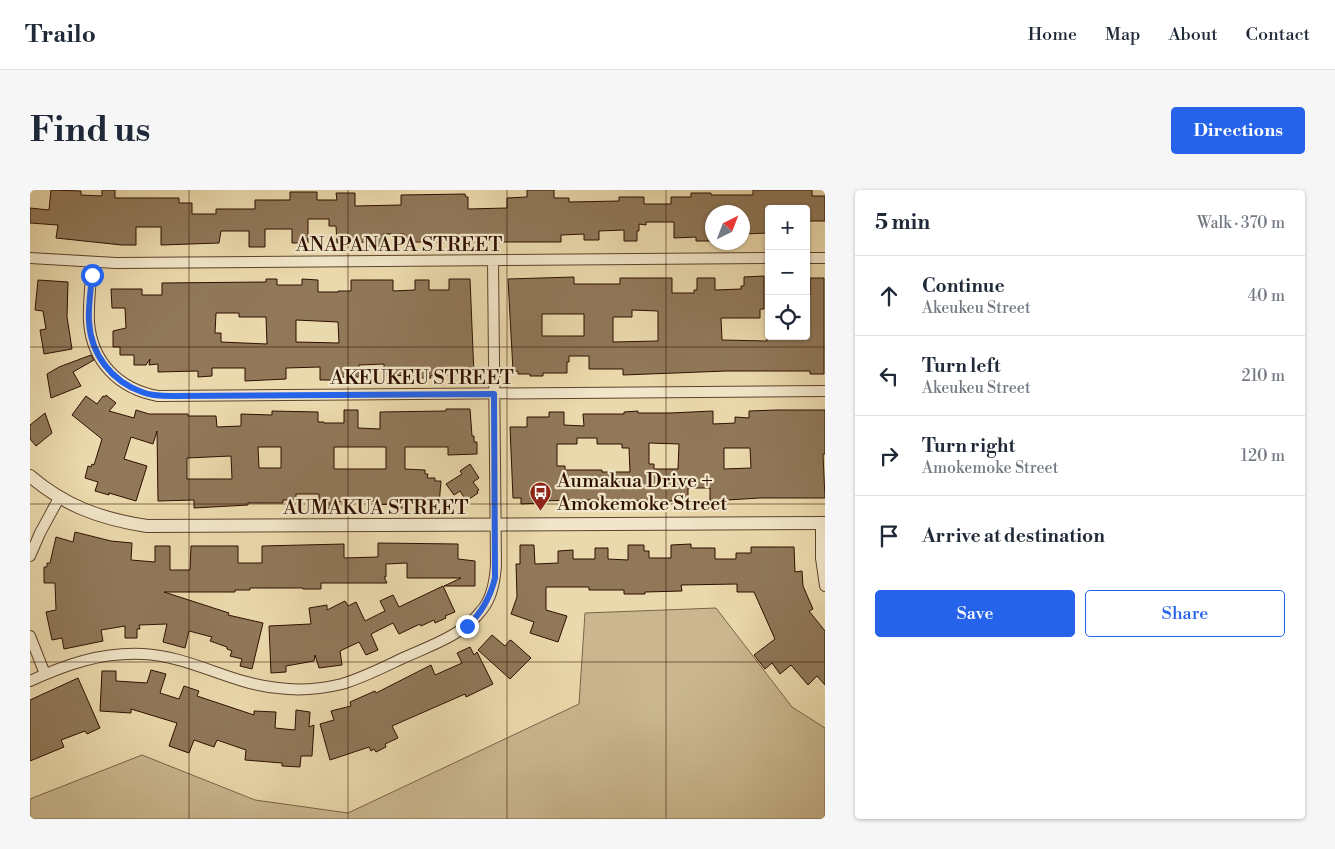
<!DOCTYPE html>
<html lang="en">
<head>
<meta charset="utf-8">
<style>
  body { margin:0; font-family:"Libre Bodoni",serif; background:#f6f6f7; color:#1f2937 }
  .controls { position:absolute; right:15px; top:15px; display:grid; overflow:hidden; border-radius:5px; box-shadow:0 1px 4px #0004 }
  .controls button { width:45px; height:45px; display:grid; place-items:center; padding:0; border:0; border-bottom:1px solid #e0e1e3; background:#fff; color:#1f2937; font:25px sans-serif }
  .compass { position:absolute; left:675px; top:15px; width:45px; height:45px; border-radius:50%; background:#fff; box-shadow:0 1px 4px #0004; rotate:42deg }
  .stop { position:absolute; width:15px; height:15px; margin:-11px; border:4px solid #2563eb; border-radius:50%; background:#fff }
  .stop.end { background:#2563eb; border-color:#fff; box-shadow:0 1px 5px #0008 }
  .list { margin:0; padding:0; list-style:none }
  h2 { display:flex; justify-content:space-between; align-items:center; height:65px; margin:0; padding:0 20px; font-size:21px }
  h2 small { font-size:16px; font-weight:400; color:#747a83 }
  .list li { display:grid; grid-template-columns:32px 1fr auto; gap:15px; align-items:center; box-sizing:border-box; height:80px; padding:0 20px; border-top:1px solid #e0e1e3 }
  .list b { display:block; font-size:19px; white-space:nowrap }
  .list p { margin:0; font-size:16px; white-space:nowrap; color:#747a83 }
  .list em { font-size:16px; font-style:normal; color:#747a83 }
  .actions { display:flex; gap:10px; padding:15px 20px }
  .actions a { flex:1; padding:11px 0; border:1px solid #2563eb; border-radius:5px; text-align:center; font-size:18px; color:#2563eb }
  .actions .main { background:#2563eb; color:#fff }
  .icon { flex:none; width:28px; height:28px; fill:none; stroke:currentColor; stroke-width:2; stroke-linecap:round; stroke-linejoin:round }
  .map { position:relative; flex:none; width:795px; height:629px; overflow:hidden; border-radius:5px }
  header { display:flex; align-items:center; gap:30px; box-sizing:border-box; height:70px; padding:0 25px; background:#fff; border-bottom:1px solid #e0e1e3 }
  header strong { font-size:24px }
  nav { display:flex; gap:28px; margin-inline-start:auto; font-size:18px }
  .intro { display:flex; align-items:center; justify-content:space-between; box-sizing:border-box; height:120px; padding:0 30px }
  h1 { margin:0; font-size:35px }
  .button { padding:12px 22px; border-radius:5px; background:#2563eb; color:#fff; font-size:18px; font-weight:700 }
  main { display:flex; gap:30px; padding:0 30px }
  aside { flex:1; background:#fff; border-radius:5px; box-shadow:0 1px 4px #0004 }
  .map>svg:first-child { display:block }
  .green { fill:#cab78f; stroke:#7c6348 }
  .building { fill:#907859; stroke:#2f0f00; fill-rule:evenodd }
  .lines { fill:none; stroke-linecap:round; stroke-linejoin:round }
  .minor-casing { stroke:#5e422b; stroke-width:12 }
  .tertiary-casing { stroke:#5e422b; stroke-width:14 }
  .minor { stroke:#f1e6c9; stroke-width:10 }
  .tertiary { stroke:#f1e6c9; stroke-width:12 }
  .route { stroke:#2563eb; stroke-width:6 }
  .grid { fill:none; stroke:#2f0f00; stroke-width:1; stroke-opacity:0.55 }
  .labels { text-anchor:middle; stroke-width:4.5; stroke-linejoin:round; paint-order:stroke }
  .street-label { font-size:20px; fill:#2f0f00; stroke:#f1e6c9 }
  .poi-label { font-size:20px; fill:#2f0f00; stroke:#f1e6c9; text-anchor:start }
</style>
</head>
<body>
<header>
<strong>Trailo</strong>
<nav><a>Home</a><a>Map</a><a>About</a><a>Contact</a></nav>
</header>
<div class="intro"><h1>Find us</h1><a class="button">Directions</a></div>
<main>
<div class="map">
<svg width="795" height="629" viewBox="0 0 795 629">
  <rect width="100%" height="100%" fill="#ead9ac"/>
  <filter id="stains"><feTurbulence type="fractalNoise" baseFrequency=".004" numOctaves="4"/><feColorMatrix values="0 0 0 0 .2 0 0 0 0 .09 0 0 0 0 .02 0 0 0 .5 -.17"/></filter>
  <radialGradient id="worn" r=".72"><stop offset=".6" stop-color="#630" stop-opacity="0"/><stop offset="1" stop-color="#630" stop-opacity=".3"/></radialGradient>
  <path class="green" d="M686 418 762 517 795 538V629H0V609L112 565 225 610 318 623 549 514 555 423Z"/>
  <path class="building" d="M21 0 51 1V5L72 6V0H85V8H149V13H162V24H186V19H225V10H260V2H287V10H307L306 3H325V16L371 15V5L435 4 436 7H438V19L477 18V8L497 7V0H524V8H539V12L589 11V7H614V14H641V7H661V3H681V5H723V0H782V6H795V31H776V19H739V43L712 44V22H682V51H666V47L644 48V32H616V35L609 34V41H607V51H594V40L569 41V50H554V44L531 45V52H374V44H353V56H338V52L307 53 306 36H299V29H278V53H262V39H235V57H219V41H191L189 53 131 55V37H106V55H92L26 48 28 35 0 33V18L19 20Z
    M734 86V119H730V128H691L692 150 737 151V148L776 146 777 106 780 105V88H794V184H780V181H696L593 185V179H559V166H539V172H537V183H513V186H500V184H488V181H483L478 89 544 87V94H590V88H642V103H664V100H667V88H685V100L711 99V96H714V87ZM602 120 628 121V151L583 152V127H602ZM512 124H554V146H512Z
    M236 89H247V95H272V89L288 90V102H308V101H321V90H363V101L385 100V90H399V100H419V89H440L444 185H407L400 186 401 188H386V185L354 186V174L329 175V187H303V190H290V177L256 178V189L215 191V178H182V186L168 187V181L128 182V174L119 175 120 169 116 175H104V165H90V157H83V141L96 138 95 118H82L81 99H112V105H132V93L236 92ZM186 123H209V127H236L237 154 191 152V143H185ZM266 130 308 132 309 153 266 152Z
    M8 90 38 92 37 127 42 159 14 164 10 140 16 139 13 121 5 120Z
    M61 165 64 170 43 182 51 196 21 208 17 184 29 177Z
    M76 205 86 213 79 221 104 228 106 220 119 224H158V226H186L187 237 211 236V224L242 225V221L288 222V232H294V233H314V220H328V238L350 239V222L416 221V219H440L442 246H444V252H447V264L418 265V257H375V279L395 280V284H398L397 288H405V291H411L409 315 396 314V311H375L373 318H361V314L346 315V311L304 312V319H289V304H266V310H253V313H218V315L164 318V310L128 311 127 241 123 254 101 247 94 269 117 276 106 311 79 303V305L65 301 68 292 55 288 58 276 61 277 62 274 64 275 72 249 42 225 56 206 67 214 73 206 75 207ZM228 257H251V278H229ZM304 257H356V279H304ZM201 266 202 289H157V268Z
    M747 220H795V264H793L795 308H730L680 311V298H658V311H604V313H592V310H543L512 311V313L491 314V308H483L480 237H497V227H519V222H534V235L554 236 553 224H594V222L608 221V223H640L683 221V234L705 233V227L719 228V221ZM547 248H567V254H592V258H599L600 282H572V280H535V276H527V254H547ZM619 253 649 254 648 279H624V274H619ZM694 258H720L721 278 694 279Z
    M15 223 22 243 6 256 0 249V235Z
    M440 274 449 288 443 292 449 300 447 301 448 303 438 310 437 308 435 309 430 301 424 305 416 294 432 284 430 281Z
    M45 342 81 351 102 353 101 370 125 372V356H140V380H160L161 356H208V373H232V356L314 354V368L348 367V353L428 354V369L445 371V396H414L431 388H377V373L356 374V387H354L357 393H291V399H273V398H220V400H205V402H134L199 423 198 425 233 433 222 479 210 476 212 469 200 466 202 461 197 459V457L180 451 182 447 159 441 155 458 133 452 137 434 109 435 110 439H107V448H95V436L71 440 73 451 34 459 32 448 22 450 16 422 26 420 25 393H14V377H17V373H20L26 347 43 352Z
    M661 354V358H685V369H706V363H721V357H764L765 382 772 381 773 396 783 419 779 421 795 441V495L787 486 778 495 761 475 750 484 742 473 735 479 724 465 745 449 724 402H707V394L651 395 652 401 615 402V404H594V400H559V397H516V420L537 426 528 452 500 443 504 432 481 424 487 407 486 374H490V355H504L505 374 528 373V361L543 360V369H565V358H578V369L598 370V355H614V361H619V368H641V355Z
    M413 396 425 422 415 426 416 428 405 433 404 430 391 436 390 434 369 444 363 433 341 444 348 460 336 465 329 452 310 461 312 475 289 478 285 465 284 471 256 476V482L241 483 239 436 281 434 279 418 297 415V420L315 411 318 416 326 412 335 431 355 421 350 411 363 405 369 417Z
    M462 445 475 456 480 450 482 451 501 468 480 489 448 460Z
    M440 457 444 465 447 462 463 494 436 507 435 504 362 536 368 548 355 554 356 557 346 562 344 559 341 561 339 557 300 570 290 534 304 530 301 521 321 516 320 512 345 501 346 503 401 475 405 485 432 473 427 463Z
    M121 480 136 484 130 503 149 509 154 496 169 501 167 506 224 525V521L246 522 245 538 265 540 266 520 280 522 279 537 284 535 282 566H271L270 577 252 576V573L215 570 216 560 187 550 184 557 164 550 159 563 139 556 147 533 101 519V523L70 521 72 481H86V491L117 493Z
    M48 488 70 538 57 544 55 541 31 550 34 557 0 571V510Z"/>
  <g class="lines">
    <defs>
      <path id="minor" d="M0 68 86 73 739 68
        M776 68H795
        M62 73C61 92 58 113 59 132 62 172 89 199 128 206L795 201
        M791 333V368L795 396
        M0 366 10 343 29 308
        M0 446 15 484
        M0 491C37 474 72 462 113 464 160 466 201 494 248 498 269 501 291 499 312 494 332 488 352 478 371 469 399 456 432 446 451 421 462 409 465 391 466 375L463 71"/>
      <path id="tertiary" d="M0 286C35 316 71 329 117 336L795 333"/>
    </defs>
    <use href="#minor" class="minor-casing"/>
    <use href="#tertiary" class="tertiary-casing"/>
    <use href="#minor" class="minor"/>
    <use href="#tertiary" class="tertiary"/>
  </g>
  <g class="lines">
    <path class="route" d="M62 85C61 100 58 116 59 132 61 164 81 191 112 202 121 206 132 206 142 206L464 204 465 388C460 408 452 423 437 436"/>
  </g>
  <path class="grid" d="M159 0V629M318 0V629M477 0V629M636 0V629M0 157H795M0 314H795M0 472H795"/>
  <defs>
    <symbol id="bus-pin" viewBox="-11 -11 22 30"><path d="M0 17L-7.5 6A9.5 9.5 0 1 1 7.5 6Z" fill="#8f2418" stroke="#f1e6c9"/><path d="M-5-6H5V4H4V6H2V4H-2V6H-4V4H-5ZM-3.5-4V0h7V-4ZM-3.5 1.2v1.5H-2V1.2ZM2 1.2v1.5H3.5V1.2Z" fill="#fff"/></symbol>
  </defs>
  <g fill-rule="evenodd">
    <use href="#bus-pin" x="498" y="290" width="25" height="34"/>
  </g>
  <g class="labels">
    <g class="street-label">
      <text x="369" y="61">ANAPANAPA STREET</text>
      <text x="392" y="194">AKEUKEU STREET</text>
      <text x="346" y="324">AUMAKUA STREET</text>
    </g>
    <g class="poi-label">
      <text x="527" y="297">Aumakua Drive +<tspan x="527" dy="23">Amokemoke Street</tspan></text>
    </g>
  </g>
  <rect width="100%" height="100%" filter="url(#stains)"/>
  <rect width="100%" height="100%" fill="url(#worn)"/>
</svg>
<div class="controls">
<button>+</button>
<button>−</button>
<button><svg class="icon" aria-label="locate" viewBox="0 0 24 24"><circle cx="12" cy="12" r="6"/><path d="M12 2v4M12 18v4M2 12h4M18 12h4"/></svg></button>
</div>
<svg class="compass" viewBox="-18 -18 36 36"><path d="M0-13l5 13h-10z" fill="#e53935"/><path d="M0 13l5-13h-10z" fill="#747a83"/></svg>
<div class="stop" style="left:62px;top:85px"></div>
<div class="stop end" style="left:437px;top:436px"></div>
</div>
<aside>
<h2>5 min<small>Walk · 370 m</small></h2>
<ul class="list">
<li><svg class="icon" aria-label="ahead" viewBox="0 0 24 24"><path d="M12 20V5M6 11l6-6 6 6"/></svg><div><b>Continue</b><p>Akeukeu Street</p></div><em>40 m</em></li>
<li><svg class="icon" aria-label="left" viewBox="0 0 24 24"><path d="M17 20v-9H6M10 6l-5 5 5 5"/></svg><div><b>Turn left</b><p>Akeukeu Street</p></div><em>210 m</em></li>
<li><svg class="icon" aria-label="right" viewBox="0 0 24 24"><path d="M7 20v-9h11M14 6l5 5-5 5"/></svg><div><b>Turn right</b><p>Amokemoke Street</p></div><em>120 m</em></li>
<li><svg class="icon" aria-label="arrive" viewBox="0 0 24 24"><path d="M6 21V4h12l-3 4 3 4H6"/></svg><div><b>Arrive at destination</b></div></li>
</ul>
<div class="actions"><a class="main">Save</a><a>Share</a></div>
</aside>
</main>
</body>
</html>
